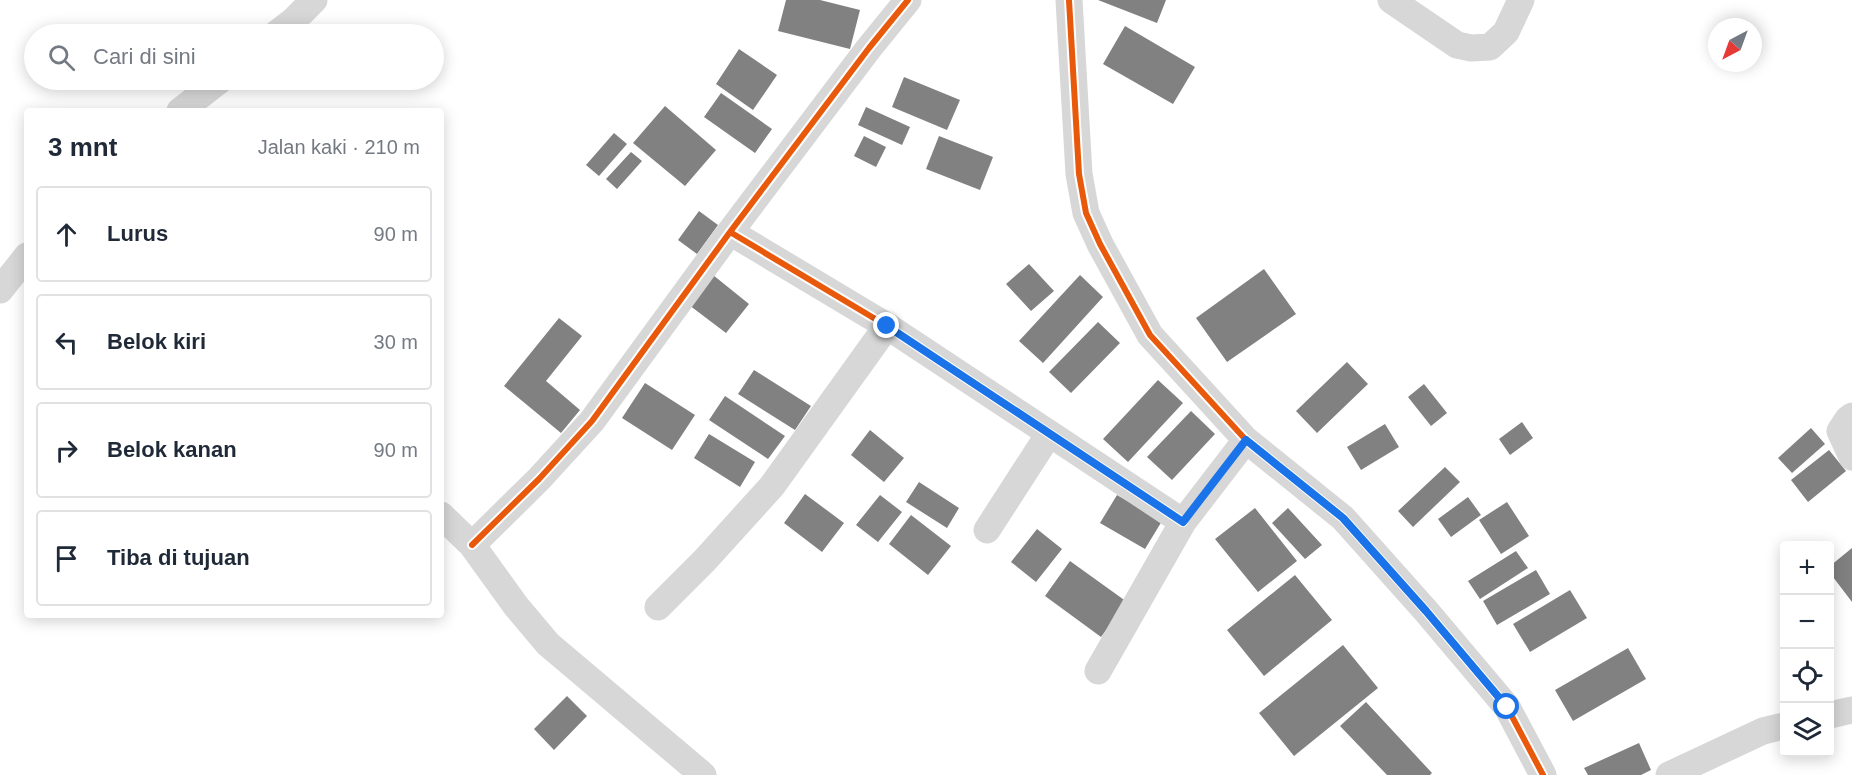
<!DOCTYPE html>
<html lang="id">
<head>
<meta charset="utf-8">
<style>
  body { margin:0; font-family:Arial,sans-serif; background:#f6f6f7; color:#1f2937 }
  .controls { position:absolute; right:18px; bottom:18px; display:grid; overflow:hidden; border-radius:6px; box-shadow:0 3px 15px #0003 }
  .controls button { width:54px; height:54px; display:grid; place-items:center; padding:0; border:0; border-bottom:2px solid #e0e1e3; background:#fff; color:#1f2937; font:30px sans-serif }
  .compass { position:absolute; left:1708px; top:18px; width:54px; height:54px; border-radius:50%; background:#fff; box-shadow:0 3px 15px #0003; rotate:221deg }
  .stop { position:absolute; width:18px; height:18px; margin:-14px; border:4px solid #1a73e8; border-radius:50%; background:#fff }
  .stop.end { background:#1a73e8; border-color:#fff; box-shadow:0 2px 6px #0008 }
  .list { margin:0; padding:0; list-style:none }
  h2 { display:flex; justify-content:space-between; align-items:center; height:78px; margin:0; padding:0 24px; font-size:26px }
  h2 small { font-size:20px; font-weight:400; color:#747a83 }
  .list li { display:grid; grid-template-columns:39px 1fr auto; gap:18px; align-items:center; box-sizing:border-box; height:96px; margin:0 12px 12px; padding:0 12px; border:2px solid #e0e1e3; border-radius:6px }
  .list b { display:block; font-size:22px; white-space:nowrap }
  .list em { font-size:20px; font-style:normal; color:#747a83 }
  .icon { flex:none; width:33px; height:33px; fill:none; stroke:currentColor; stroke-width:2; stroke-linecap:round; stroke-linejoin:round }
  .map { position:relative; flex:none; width:1852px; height:775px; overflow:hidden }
  .search { position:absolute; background:#fff; box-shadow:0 3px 15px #0003; left:24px; top:24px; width:420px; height:66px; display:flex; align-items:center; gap:15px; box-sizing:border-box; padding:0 21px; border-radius:33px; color:#747a83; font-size:22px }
  .panel { position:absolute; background:#fff; box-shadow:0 3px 15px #0003; left:24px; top:108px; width:420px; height:510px; border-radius:6px }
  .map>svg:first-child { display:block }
  .building { fill:#818181 }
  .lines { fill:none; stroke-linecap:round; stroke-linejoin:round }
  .minor { stroke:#d7d7d7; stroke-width:27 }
  .cycleway-casing { stroke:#fff; stroke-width:10 }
  .cycleway { stroke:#e8590c; stroke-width:6 }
  .route { stroke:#1a73e8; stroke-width:8 }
</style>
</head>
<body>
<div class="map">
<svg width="1852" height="775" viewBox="0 0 1852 775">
  <rect width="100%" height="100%" fill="#fff"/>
  <path class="building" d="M786 0H820L860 10 850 49 778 31Z
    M1098 0H1166L1157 23Z
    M1125 26 1195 67 1173 104 1103 64Z
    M739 49 777 75 753 110 716 84Z
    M904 77 960 100 947 130 892 107Z
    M721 93 772 129 755 153 704 117Z
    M665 106 716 150 685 186 633 143Z
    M866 107 910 127 902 145 858 125Z
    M614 133 627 144 599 176 586 165Z
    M864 136 886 147 876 167 854 156Z
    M939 136 993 157 980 190 926 169Z
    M631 152 642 161 617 189 606 179Z
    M699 211 718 225 697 254 678 240Z
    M1029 264 1054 291 1031 311 1006 284Z
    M1264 269 1296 314 1227 362 1196 318Z
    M713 275 749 304 726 333 689 305Z
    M1080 275 1103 297 1043 363 1019 341Z
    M559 318 582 336 546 381 580 410 561 433 504 386Z
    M1098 322 1120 343 1071 393 1049 372Z
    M1347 362 1368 384 1317 433 1296 411Z
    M754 370 811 406 795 430 738 394Z
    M1158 380 1183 403 1128 462 1103 439Z
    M645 383 695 415 672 450 622 418Z
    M1424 384 1447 413 1431 426 1408 397Z
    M725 396 785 436 768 459 709 420Z
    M1191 411 1215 434 1172 480 1147 457Z
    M1522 422 1533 438 1510 455 1499 439Z
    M1385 424 1399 447 1361 470 1347 447Z
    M1811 428 1825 444 1792 473 1778 458Z
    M870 430 904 458 884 482 851 455Z
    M709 434 755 462 740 487 694 458Z
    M1829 450 1846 471 1808 502 1791 480Z
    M1445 467 1460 482 1413 527 1398 511Z
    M919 482 959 508 947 528 906 502Z
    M805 494 844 523 822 552 784 523Z
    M880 495 902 512 878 542 856 525Z
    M1117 495 1162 521 1145 549 1100 523Z
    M1468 497 1481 515 1451 537 1438 519Z
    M1507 502 1529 536 1501 554 1479 520Z
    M1255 508 1297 561 1258 592 1215 539Z
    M1288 508 1322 545 1305 559 1272 523Z
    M911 515 951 546 928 575 889 544Z
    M1037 529 1062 549 1036 582 1011 562Z
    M1852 548V602L1830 573V566Z
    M1516 551 1528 568 1480 599 1468 581Z
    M1070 561 1127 602 1101 637 1045 596Z
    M1536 570 1550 594 1497 625 1483 601Z
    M1295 575 1332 620 1264 676 1227 630Z
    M1570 590 1587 618 1530 652 1513 624Z
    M1343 645 1378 688 1294 756 1259 713Z
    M1628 648 1646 679 1573 721 1555 690Z
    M567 696 587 716 554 750 534 729Z
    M1366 702 1432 773 1430 775H1387L1340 726Z
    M1639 743 1651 770 1641 775H1588L1584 768Z"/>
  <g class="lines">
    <path class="minor" d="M1069 0 1079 174 1086 213 1100 244 1150 335 1246 440 1343 518 1426 611 1507 707 1543 775
      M1391 0 1457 45 1471 48 1490 47 1506 32 1521 0
      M276 34 293 21 314 0
      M180 111 220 80
      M730 232 887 326 1183 522
      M0 290 27 256
      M1852 416 1848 419 1840 431 1852 457
      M441 515 472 545 516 606 548 644 703 775
      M987 530 1049 434
      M472 545 539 479 592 421 730 232 869 48 908 0
      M658 607 705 560 772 486 887 326
      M1098 671 1183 522 1246 440
      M1830 715 1852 710
      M1669 775 1763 731 1784 726"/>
    <defs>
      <path id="cycleway" d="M1069 0 1079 174 1086 213 1100 244 1150 335 1246 440 1343 518 1426 611 1507 707 1543 775
        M730 232 887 326 1183 522
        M472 545 539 479 592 421 730 232 869 48 908 0"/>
    </defs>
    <use href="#cycleway" class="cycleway-casing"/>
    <use href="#cycleway" class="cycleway"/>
  </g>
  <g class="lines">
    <path class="route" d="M887 326 1183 522 1246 440 1343 518 1426 611 1507 707"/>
  </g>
</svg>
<div class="controls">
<button>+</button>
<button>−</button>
<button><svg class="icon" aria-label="locate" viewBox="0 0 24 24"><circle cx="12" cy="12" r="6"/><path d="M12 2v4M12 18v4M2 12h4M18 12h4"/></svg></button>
<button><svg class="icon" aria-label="layers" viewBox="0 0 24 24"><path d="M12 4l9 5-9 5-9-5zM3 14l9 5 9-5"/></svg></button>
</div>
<svg class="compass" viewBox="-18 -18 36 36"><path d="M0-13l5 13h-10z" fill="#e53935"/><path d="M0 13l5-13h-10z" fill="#747a83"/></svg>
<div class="stop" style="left:1507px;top:707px"></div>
<div class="stop end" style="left:887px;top:326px"></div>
<div class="search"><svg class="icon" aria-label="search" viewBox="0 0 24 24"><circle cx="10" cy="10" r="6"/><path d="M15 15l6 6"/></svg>Cari di sini</div>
<section class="panel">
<h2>3 mnt<small>Jalan kaki · 210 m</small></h2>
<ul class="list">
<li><svg class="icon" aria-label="ahead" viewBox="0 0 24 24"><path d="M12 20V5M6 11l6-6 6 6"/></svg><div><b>Lurus</b></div><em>90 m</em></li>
<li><svg class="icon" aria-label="left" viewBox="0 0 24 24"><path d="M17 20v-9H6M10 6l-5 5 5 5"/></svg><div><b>Belok kiri</b></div><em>30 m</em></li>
<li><svg class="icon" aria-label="right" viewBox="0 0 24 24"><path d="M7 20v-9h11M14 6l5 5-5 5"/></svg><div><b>Belok kanan</b></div><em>90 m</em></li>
<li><svg class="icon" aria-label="arrive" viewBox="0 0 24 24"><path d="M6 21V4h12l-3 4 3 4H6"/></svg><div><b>Tiba di tujuan</b></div></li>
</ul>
</section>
</div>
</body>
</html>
